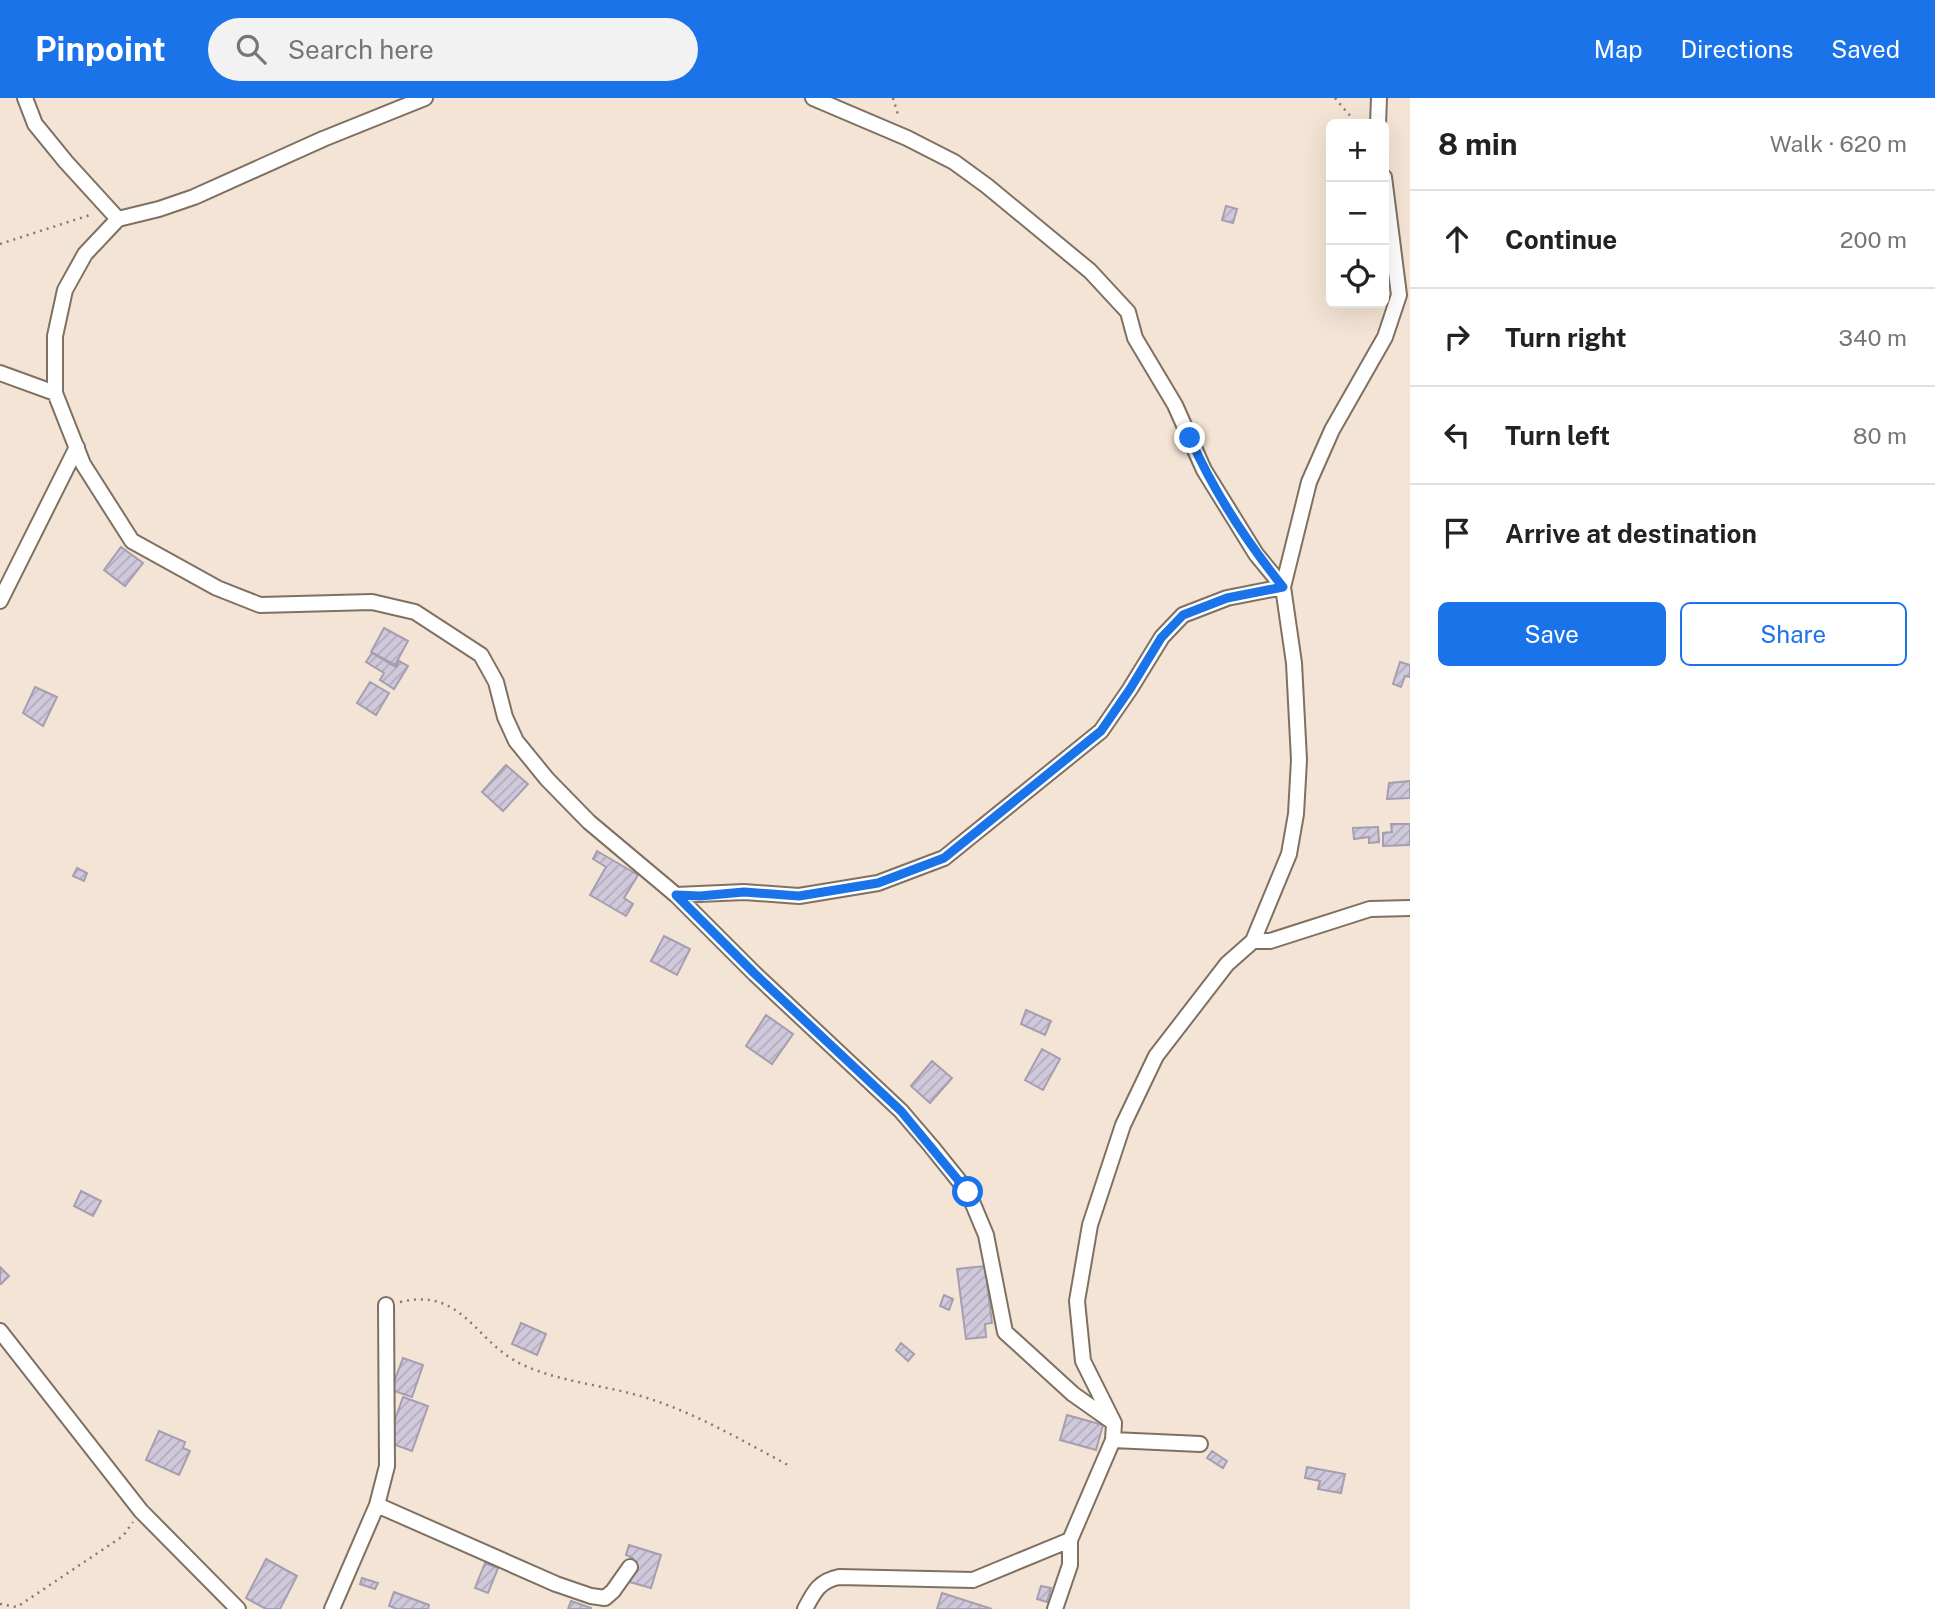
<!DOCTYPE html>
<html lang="en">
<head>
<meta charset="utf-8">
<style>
  body { margin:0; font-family:"Public Sans",sans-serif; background:#f2f2f2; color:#222 }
  .controls { position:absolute; right:21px; top:21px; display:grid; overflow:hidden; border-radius:10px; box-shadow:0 7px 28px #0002 }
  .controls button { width:63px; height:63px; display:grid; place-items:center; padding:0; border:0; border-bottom:2px solid #e0e0e0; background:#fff; color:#222; font:35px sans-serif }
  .stop { position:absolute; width:21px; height:21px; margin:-16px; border:5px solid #1a73e8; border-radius:50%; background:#fff }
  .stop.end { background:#1a73e8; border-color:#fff; box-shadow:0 2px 7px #0008 }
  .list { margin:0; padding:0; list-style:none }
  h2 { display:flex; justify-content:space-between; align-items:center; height:91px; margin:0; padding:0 28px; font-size:30px }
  h2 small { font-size:23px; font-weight:400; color:#767676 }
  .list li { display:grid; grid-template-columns:46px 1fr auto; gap:21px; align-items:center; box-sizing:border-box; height:98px; padding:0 28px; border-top:2px solid #e0e0e0 }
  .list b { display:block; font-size:26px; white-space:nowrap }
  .list em { font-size:23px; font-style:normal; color:#767676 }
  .actions { display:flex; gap:14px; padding:21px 28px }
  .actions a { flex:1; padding:16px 0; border:2px solid #1a73e8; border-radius:10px; text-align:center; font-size:24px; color:#1a73e8 }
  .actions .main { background:#1a73e8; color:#fff }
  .icon { flex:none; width:38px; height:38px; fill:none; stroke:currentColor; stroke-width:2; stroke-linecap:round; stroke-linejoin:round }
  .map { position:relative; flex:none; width:1410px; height:1511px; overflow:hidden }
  header { display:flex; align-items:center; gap:42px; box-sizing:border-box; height:98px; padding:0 35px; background:#1a73e8; color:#fff }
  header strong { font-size:33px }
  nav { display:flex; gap:38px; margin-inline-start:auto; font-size:24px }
  .search { width:490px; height:63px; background:#f2f2f2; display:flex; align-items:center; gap:18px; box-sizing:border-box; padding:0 24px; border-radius:38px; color:#767676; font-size:26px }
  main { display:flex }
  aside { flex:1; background:#fff }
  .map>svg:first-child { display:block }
  .building { fill:url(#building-hatch); stroke:#a49eb0; stroke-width:2 }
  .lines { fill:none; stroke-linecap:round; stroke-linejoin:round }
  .minor-casing { stroke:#7e7163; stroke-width:18 }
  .path { stroke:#84796f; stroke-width:2.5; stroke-dasharray:2 5; stroke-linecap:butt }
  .minor { stroke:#fff; stroke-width:14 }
  .route { stroke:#1a73e8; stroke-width:9 }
</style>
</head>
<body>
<header>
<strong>Pinpoint</strong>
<div class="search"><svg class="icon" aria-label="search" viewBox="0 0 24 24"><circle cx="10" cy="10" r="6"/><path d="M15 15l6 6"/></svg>Search here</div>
<nav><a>Map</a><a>Directions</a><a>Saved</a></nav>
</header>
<main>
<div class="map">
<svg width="1410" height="1511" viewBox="0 0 1410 1511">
  <defs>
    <pattern id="building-hatch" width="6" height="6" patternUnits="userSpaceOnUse" patternTransform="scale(1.75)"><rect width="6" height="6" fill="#d0c9dc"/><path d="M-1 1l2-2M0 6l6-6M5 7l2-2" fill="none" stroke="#b2abbb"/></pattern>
  </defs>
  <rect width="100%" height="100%" fill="#f4e4d5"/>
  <path class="building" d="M1226 108 1237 111 1233 125 1222 122Z
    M121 449 143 465 125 488 104 472Z
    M384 530 408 543 395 567 371 554Z
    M372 555 396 569 399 563 408 568 394 591 380 582 384 575 366 564Z
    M1400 564 1410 567V579L1405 578 1401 589 1393 586Z
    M370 584 389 595 376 617 357 605Z
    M35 589 57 599 43 628 23 615Z
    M506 667 528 686 503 713 482 694Z
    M1410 683V700L1387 701 1389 685Z
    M1391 726H1410V747L1383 748V735L1392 734Z
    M1378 729 1379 744 1369 745V739L1354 741 1353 730Z
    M597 753 638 777 624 800 633 806 626 818 590 797 606 769 593 761Z
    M77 770 87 775 84 783 73 778Z
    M664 838 690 851 677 877 651 863Z
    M1026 912 1051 923 1045 937 1021 926Z
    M766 917 793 936 772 966 746 948Z
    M1042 951 1060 961 1043 992 1025 982Z
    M932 963 952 980 930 1005 911 988Z
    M81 1093 101 1103 93 1118 74 1108Z
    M985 1168 992 1225 985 1226 986 1239 966 1241 957 1171Z
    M0 1169 9 1178 1 1186 0 1185Z
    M944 1197 953 1201 949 1212 940 1208Z
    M521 1225 546 1236 537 1257 512 1246Z
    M901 1245 914 1256 908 1263 896 1252Z
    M403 1260 423 1267 412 1299 391 1292Z
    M403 1299 428 1308 412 1353 387 1344Z
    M1067 1317 1103 1327 1096 1352 1060 1342Z
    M159 1333 185 1344 183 1350 190 1353 179 1377 146 1362Z
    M1212 1353 1227 1363 1223 1370 1207 1360Z
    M1307 1369 1345 1376 1341 1395 1318 1391 1320 1383 1305 1380Z
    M629 1447 661 1457 651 1490 626 1483 633 1460 626 1457Z
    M266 1461 297 1478 280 1511H266L246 1500Z
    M485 1465 498 1470 488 1495 475 1490Z
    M362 1480 378 1485 375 1491 360 1486Z
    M1041 1488 1051 1490 1047 1504 1037 1501Z
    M394 1494 429 1507 428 1511H397L389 1508Z
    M942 1495 992 1511H937Z
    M571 1503 591 1510V1511H568Z"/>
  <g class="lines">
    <defs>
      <path id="minor" d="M25 0 35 26 66 64 118 121
        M425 0 323 41 194 99 159 111 118 121 85 156 65 192 55 238V295L83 366 132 443 217 490 260 507 372 504 415 514 481 557 496 584 505 619 516 643 547 681 589 724 676 797 755 876 901 1013 931 1048 968 1094 986 1137 1005 1234 1073 1296 1114 1325
        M813 0 907 40 954 64 987 88 1090 173 1128 214 1135 240 1175 307 1204 372 1256 456 1283 489
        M1378 26 1379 0
        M0 275 55 295
        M0 503 77 349
        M676 797 744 794 799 798 878 785 944 760 1101 633 1130 591 1162 539 1183 517 1227 500 1283 489
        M1253 843H1270L1370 811 1410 810
        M0 1233 141 1413 238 1511
        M1113 1342 1200 1346
        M377 1407 556 1486 591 1498 605 1500 613 1493 630 1469
        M332 1511 377 1407 387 1368 386 1207
        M805 1511C814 1494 819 1483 839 1479L973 1482 1070 1442
        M1055 1511 1070 1467V1442L1113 1342 1114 1325 1083 1263 1077 1203 1090 1127 1123 1027 1156 958 1227 866 1253 843 1289 756 1296 716 1299 662 1294 565 1283 489 1309 384 1332 332 1385 239 1399 197 1384 79"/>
    </defs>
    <use href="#minor" class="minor-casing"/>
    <path class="path" d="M893 0 899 20
      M1335 0 1357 26
      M0 146 93 116
      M400 1204C463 1189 474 1243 521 1266 559 1284 604 1287 644 1299 696 1315 741 1342 788 1367
      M0 1506 17 1509 123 1438 133 1424"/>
    <use href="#minor" class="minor"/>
  </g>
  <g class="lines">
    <path class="route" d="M968 1094 901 1013 755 876 676 797 700 798 744 794 799 798 878 785 944 760 1101 633 1130 591 1161 540 1183 517 1227 500 1283 489C1246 443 1214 394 1190 340"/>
  </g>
</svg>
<div class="controls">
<button>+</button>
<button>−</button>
<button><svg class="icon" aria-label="locate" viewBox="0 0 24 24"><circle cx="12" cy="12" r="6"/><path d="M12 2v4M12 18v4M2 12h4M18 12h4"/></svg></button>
</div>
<div class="stop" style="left:968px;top:1094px"></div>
<div class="stop end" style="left:1190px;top:340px"></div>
</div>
<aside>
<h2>8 min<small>Walk · 620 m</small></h2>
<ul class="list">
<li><svg class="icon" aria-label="ahead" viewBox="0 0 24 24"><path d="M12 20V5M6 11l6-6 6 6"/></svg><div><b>Continue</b></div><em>200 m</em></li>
<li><svg class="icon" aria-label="right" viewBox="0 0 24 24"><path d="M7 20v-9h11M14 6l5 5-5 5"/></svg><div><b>Turn right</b></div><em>340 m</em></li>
<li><svg class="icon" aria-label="left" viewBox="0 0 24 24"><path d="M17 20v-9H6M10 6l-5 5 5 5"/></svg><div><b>Turn left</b></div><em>80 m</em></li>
<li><svg class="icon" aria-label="arrive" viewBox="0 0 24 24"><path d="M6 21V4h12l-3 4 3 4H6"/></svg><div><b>Arrive at destination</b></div></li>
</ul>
<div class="actions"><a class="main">Save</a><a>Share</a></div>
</aside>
</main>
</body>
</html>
